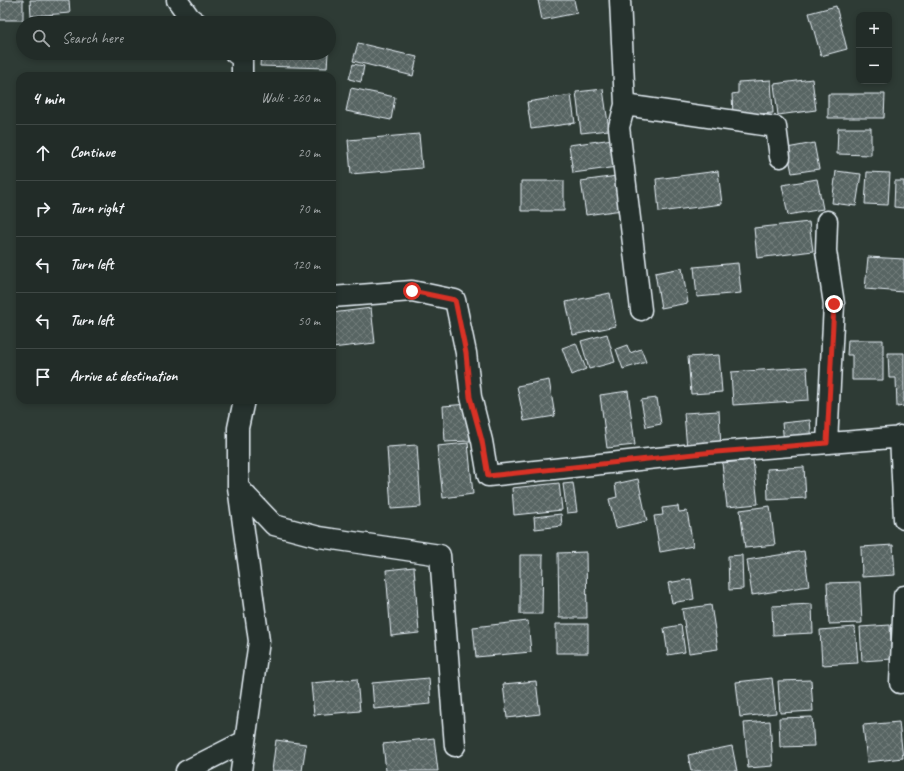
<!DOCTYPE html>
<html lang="en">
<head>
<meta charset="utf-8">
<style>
  body { margin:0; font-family:Caveat,sans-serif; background:#2a3430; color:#f1f3f6 }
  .controls { position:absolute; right:12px; top:12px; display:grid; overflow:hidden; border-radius:8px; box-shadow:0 2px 6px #0003 }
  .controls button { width:36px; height:36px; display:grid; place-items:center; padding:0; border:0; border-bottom:1px solid #3f4845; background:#222c28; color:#f1f3f6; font:20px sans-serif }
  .stop { position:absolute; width:12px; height:12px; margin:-9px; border:3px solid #d93025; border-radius:50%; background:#fff }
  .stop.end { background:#d93025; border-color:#fff; box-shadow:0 1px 4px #0008 }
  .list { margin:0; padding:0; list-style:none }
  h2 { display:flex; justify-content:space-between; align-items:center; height:52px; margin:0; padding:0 16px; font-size:17px }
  h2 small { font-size:13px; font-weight:400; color:#a2a7a8 }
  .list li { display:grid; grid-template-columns:26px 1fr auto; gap:12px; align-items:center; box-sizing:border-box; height:56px; padding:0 16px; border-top:1px solid #3f4845 }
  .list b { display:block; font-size:15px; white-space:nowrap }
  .list em { font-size:13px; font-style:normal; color:#a2a7a8 }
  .icon { flex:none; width:22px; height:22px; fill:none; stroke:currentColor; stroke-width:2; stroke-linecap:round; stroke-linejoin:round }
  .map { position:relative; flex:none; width:904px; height:771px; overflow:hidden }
  .search { position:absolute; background:#222c28; box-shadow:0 2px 6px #0003; left:16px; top:16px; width:320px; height:44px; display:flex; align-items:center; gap:10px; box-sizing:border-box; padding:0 14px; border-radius:22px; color:#a2a7a8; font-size:15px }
  .panel { position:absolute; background:#222c28; box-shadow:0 2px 6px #0003; left:16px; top:72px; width:320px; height:332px; border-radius:12px }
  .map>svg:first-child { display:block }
  .building { fill:url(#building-cross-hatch); stroke:#e8f1f8 }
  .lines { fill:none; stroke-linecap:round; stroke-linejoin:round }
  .minor-casing { stroke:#e8f1f8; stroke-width:23 }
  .minor { stroke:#26332d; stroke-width:20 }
  .route { stroke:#d93025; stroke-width:5 }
</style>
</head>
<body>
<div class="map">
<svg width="904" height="771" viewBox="0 0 904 771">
  <defs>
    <pattern id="building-cross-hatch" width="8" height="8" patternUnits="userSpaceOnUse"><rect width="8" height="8" fill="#596563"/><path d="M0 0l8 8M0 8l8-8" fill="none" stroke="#717c7a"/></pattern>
  </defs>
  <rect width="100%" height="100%" fill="#2e3b35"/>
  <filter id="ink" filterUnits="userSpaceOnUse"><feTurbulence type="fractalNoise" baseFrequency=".025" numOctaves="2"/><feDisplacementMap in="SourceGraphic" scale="8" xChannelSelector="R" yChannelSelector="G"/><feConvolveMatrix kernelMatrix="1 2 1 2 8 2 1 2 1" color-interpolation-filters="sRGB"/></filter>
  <g filter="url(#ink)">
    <path class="building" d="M0 0H23V20H0Z
      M30 0H69L70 13 31 16Z
      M538 0H574L577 13 542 20Z
      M836 6 847 49 821 56 809 13Z
      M358 43 417 57 413 76 353 61Z
      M261 53H328L327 68 260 66Z
      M353 64 364 66 361 82 349 79Z
      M812 79 816 110 778 115 774 84Z
      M771 80 773 113 733 116 732 94 738 93V82Z
      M351 88 395 97 391 120 346 111Z
      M603 89 609 130 581 133 576 92Z
      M828 94H885L884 118H828Z
      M571 95 575 123 531 129 527 102Z
      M838 128H871V155L837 154Z
      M419 134 422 168 351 174 348 140Z
      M613 139 617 167 573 173 569 145Z
      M814 143 819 169 792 173 787 148Z
      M718 171 722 204 659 212 656 179Z
      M836 171 861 174 856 206 832 203Z
      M867 172 890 173 888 205 865 204Z
      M617 176 622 210 586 215 581 181Z
      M817 179 823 209 788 215 782 185Z
      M521 181H564V211H521Z
      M895 181H904V208L894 207Z
      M809 222 813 251 757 258 754 228Z
      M868 257 904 259V292L865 289Z
      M738 263 741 293 697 297 694 267Z
      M682 268 688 303 661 308 655 273Z
      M610 293 616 326 573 335 566 302Z
      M371 308 375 343 332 348V313Z
      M607 334 615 362 589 369 581 341Z
      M848 340H883V380H852V355H847Z
      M576 343 586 369 572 375 562 348Z
      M627 345 630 353 641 349 646 362 623 369 616 349Z
      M888 353H904V406L897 407 896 378H889Z
      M719 355 722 392 691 394 688 357Z
      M807 367 809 400 733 405 731 372Z
      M549 380 555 416 524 421 517 386Z
      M628 391 635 445 607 448 600 395Z
      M657 398 661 424 646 427 641 400Z
      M468 404 470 441 445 442 443 406Z
      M719 411 721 447 687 449 684 413Z
      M810 420 812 441 784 444 782 423Z
      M468 443 473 494 443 498 437 446Z
      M417 445 421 507 391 509 387 447Z
      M753 460 758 504 727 507 722 463Z
      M804 467 806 498 768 500 767 469Z
      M638 479 647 521 616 528 609 499 617 497 615 484Z
      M559 483 562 510 514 515 512 488Z
      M573 483 577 512 567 513 563 484Z
      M678 506 679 512 687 511 693 546 660 552 654 516 663 515 662 508Z
      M770 506 775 545 745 548 740 510Z
      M561 514 562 526 535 529 534 517Z
      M893 545 895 575 862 577 861 547Z
      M804 551 809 586 752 595 747 560Z
      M586 552 587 618H559L558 553Z
      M520 555H543L542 614H520Z
      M742 555 743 589 729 590 728 556Z
      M414 567 419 633 391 636 386 570Z
      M691 579 694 599 672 603 668 583Z
      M860 582 862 623 829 624 827 583Z
      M812 604 813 633 773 635 772 606Z
      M711 605 718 649 689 653 682 609Z
      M528 621 531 652 476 657 473 627Z
      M556 624H588V653H556Z
      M681 625 685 652 668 655 664 628Z
      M890 625 892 659 862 661 860 627Z
      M855 627 858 663 822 665 820 630Z
      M429 678 431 704 374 709 372 683Z
      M772 678 776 713 740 717 736 682Z
      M357 679 360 711 314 715 311 683Z
      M811 680 813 711 780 713 778 681Z
      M536 681 540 714 507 718 503 684Z
      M812 717 814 746 780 747 779 718Z
      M770 721 773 766 748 768 744 723Z
      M899 722 903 758 867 762 863 725Z
      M434 738 438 771H386L383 744Z
      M276 740 306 744 302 771H272Z
      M732 746 737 771H691L688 755Z"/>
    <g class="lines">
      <defs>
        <path id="minor" d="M177 0 190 18 197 23
          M620 0 625 105 619 127 641 310
          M235 53 242 58V76
          M625 105 776 127 780 157
          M332 297 412 291 455 300 466 353 471 397 482 441 488 476 704 453 904 437
          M900 436 904 519
          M827 443 834 304 826 251 827 221
          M238 487 274 525 319 537 440 555 455 746
          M900 683 904 596
          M186 771 245 741
          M241 771 259 641 238 487V428L244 400"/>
      </defs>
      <use href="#minor" class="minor-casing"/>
      <use href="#minor" class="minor"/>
    </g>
  </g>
  <g class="lines" filter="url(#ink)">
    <path class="route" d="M412 291 455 300 466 353 470 397 482 441 488 476 704 453 827 443 834 304"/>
  </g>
</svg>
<div class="controls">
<button>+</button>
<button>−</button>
</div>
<div class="stop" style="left:412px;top:291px"></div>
<div class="stop end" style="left:834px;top:304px"></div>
<div class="search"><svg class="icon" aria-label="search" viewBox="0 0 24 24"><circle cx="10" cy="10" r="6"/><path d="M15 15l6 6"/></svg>Search here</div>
<section class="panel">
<h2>4 min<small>Walk · 260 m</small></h2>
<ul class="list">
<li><svg class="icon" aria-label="ahead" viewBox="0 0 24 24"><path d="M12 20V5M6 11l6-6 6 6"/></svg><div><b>Continue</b></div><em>20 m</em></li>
<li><svg class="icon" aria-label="right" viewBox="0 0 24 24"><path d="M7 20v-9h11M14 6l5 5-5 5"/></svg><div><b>Turn right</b></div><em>70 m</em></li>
<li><svg class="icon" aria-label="left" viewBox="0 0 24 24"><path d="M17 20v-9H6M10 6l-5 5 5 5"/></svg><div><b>Turn left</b></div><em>120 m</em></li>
<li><svg class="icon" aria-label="left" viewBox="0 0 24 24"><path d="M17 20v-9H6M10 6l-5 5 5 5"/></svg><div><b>Turn left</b></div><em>50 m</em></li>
<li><svg class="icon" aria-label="arrive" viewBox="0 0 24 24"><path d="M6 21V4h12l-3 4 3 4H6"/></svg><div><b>Arrive at destination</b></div></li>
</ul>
</section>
</div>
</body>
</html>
